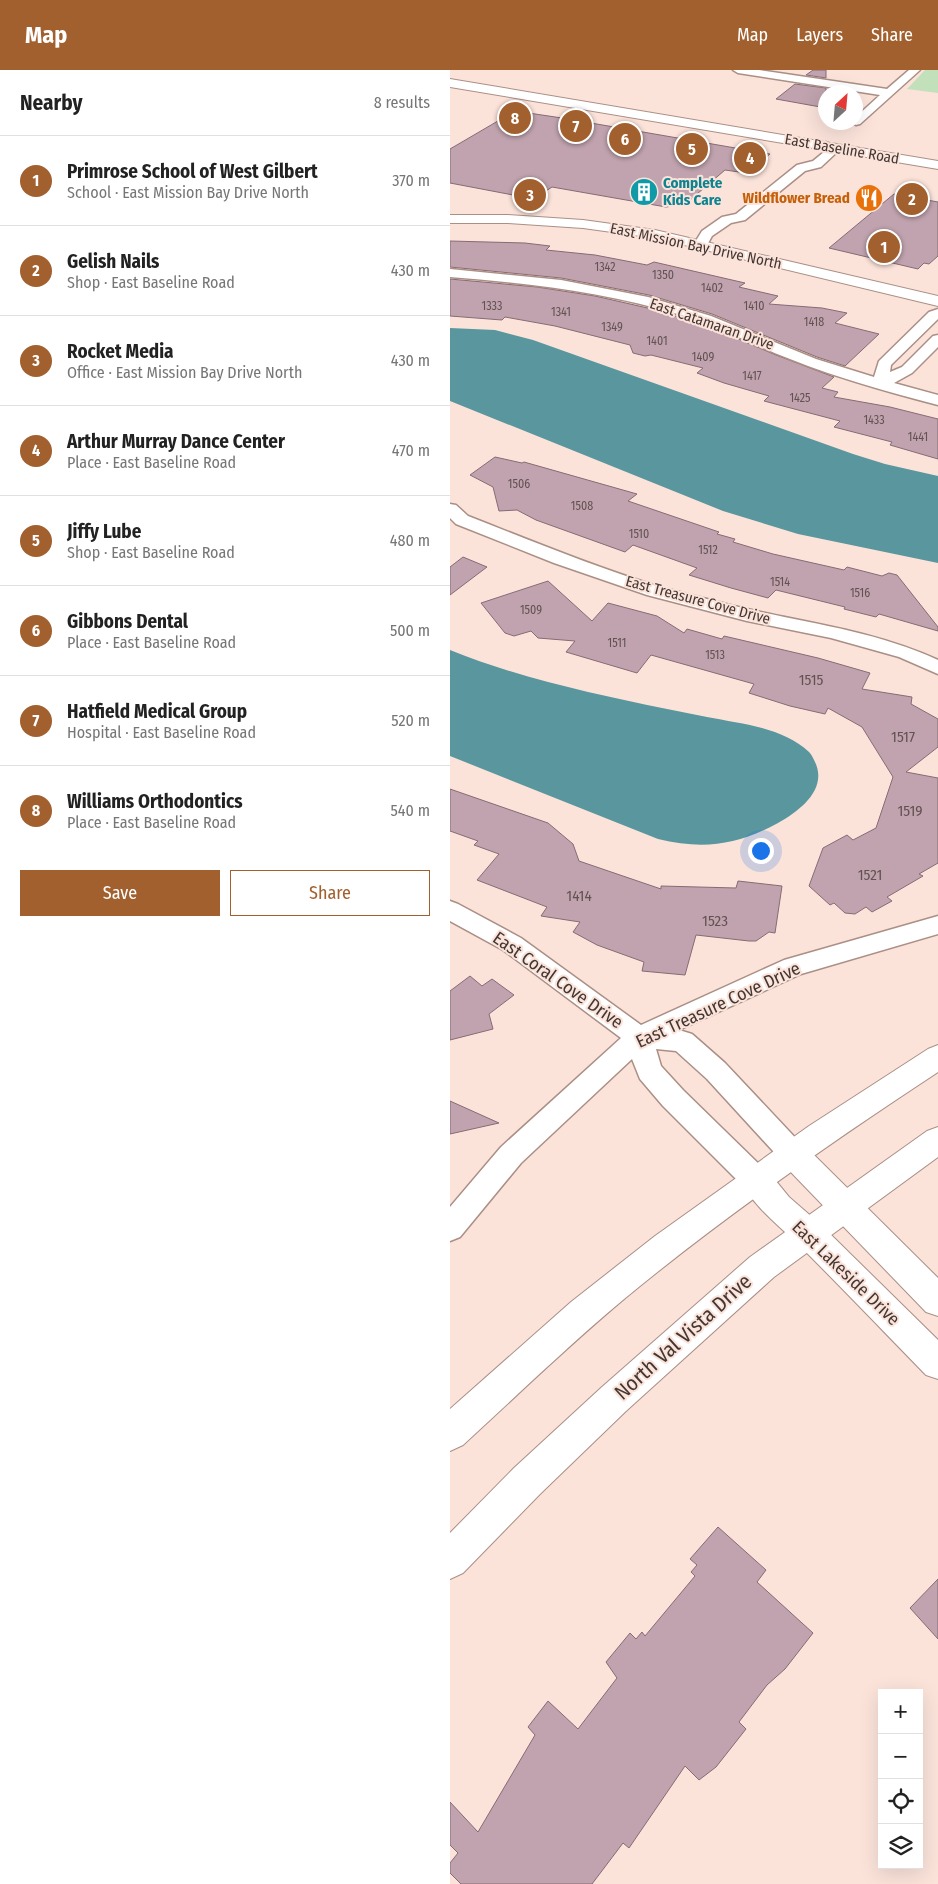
<!DOCTYPE html>
<html lang="en">
<head>
<meta charset="utf-8">
<style>
  body { margin:0; font-family:"Fira Sans Condensed",sans-serif; background:#f2f2f2; color:#222 }
  .controls { position:absolute; right:15px; bottom:15px; display:grid; overflow:hidden; border-radius:0px; box-shadow:0 5px 20px #0002 }
  .controls button { width:45px; height:45px; display:grid; place-items:center; padding:0; border:0; border-bottom:1px solid #e0e0e0; background:#fff; color:#222; font:25px sans-serif }
  .compass { position:absolute; left:368px; top:15px; width:45px; height:45px; border-radius:50%; background:#fff; box-shadow:0 5px 20px #0002; rotate:26deg }
  .you { position:absolute; left:310px; top:780px; width:18px; height:18px; margin:-12px; border:4px solid #fff; border-radius:50%; background:#1a73e8; box-shadow:0 0 0 8px #1a73e833 }
  .badge { display:grid; place-items:center; width:32px; height:32px; border-radius:50%; background:#a2602e; color:#fff; font-size:16px; font-weight:700 }
  .pin { position:absolute; translate:-50% -50%; border:2px solid #fff; box-shadow:0 1px 5px #0006 }
  .list { margin:0; padding:0; list-style:none }
  h2 { display:flex; justify-content:space-between; align-items:center; height:65px; margin:0; padding:0 20px; font-size:21px }
  h2 small { font-size:16px; font-weight:400; color:#767676 }
  .list li { display:grid; grid-template-columns:32px 1fr auto; gap:15px; align-items:center; box-sizing:border-box; height:90px; padding:0 20px; border-top:1px solid #e0e0e0 }
  .list b { display:block; font-size:19px; white-space:nowrap }
  .list p { margin:0; font-size:16px; white-space:nowrap; color:#767676 }
  .list em { font-size:16px; font-style:normal; color:#767676 }
  .actions { display:flex; gap:10px; padding:15px 20px }
  .actions a { flex:1; padding:11px 0; border:1px solid #a2602e; border-radius:0px; text-align:center; font-size:18px; color:#a2602e }
  .actions .main { background:#a2602e; color:#fff }
  .icon { flex:none; width:28px; height:28px; fill:none; stroke:currentColor; stroke-width:2; stroke-linecap:round; stroke-linejoin:round }
  .map { position:relative; flex:none; width:488px; height:1814px; overflow:hidden }
  header { display:flex; align-items:center; gap:30px; box-sizing:border-box; height:70px; padding:0 25px; background:#a2602e; color:#fff }
  header strong { font-size:24px }
  nav { display:flex; gap:28px; margin-inline-start:auto; font-size:18px }
  main { display:flex }
  aside { flex:1; background:#fff }
  .map>svg:first-child { display:block }
  .green { fill:#c2e1ba }
  .water { fill:#59969d }
  .building { fill:#c0a3ae; stroke:#866b75 }
  .lines { fill:none; stroke-linecap:round; stroke-linejoin:round }
  .minor-casing { stroke:#ab8f85; stroke-width:3 }
  .tertiary-casing { stroke:#ab8f85; stroke-width:2 }
  .secondary-casing { stroke:#ab8f85; stroke-width:2 }
  .primary-casing { stroke:#ab8f85; stroke-width:2 }
  .minor { fill:#fff; fill-rule:evenodd }
  .tertiary { fill:#fff; fill-rule:evenodd }
  .secondary { fill:#fff; fill-rule:evenodd }
  .primary { fill:#fff; fill-rule:evenodd }
  .labels { text-anchor:middle; stroke-width:4; stroke-linejoin:round; paint-order:stroke }
  .far-number-label { font-size:12px; fill:#625252 }
  .far-street-label { font-size:15px; fill:#433733; stroke:#fbe3da }
  .far-culture-label { font-size:15px; font-weight:bold; fill:#0d838f; stroke:#fbe3da; text-anchor:start }
  .far-food-label { font-size:15px; font-weight:bold; fill:#c56008; stroke:#fbe3da; text-anchor:end }
  .number-label { font-size:15px; fill:#625252 }
  .street-label { font-size:18px; fill:#433733; stroke:#fbe3da }
  .near-street-label { font-size:21px; fill:#433733; stroke:#fbe3da }
</style>
</head>
<body>
<header>
<strong>Map</strong>
<nav><a>Map</a><a>Layers</a><a>Share</a></nav>
</header>
<main>
<aside>
<h2>Nearby<small>8 results</small></h2>
<ul class="list">
<li><span class="badge">1</span><div><b>Primrose School of West Gilbert</b><p>School · East Mission Bay Drive North</p></div><em>370 m</em></li>
<li><span class="badge">2</span><div><b>Gelish Nails</b><p>Shop · East Baseline Road</p></div><em>430 m</em></li>
<li><span class="badge">3</span><div><b>Rocket Media</b><p>Office · East Mission Bay Drive North</p></div><em>430 m</em></li>
<li><span class="badge">4</span><div><b>Arthur Murray Dance Center</b><p>Place · East Baseline Road</p></div><em>470 m</em></li>
<li><span class="badge">5</span><div><b>Jiffy Lube</b><p>Shop · East Baseline Road</p></div><em>480 m</em></li>
<li><span class="badge">6</span><div><b>Gibbons Dental</b><p>Place · East Baseline Road</p></div><em>500 m</em></li>
<li><span class="badge">7</span><div><b>Hatfield Medical Group</b><p>Hospital · East Baseline Road</p></div><em>520 m</em></li>
<li><span class="badge">8</span><div><b>Williams Orthodontics</b><p>Place · East Baseline Road</p></div><em>540 m</em></li>
</ul>
<div class="actions"><a class="main">Save</a><a>Share</a></div>
</aside>
<div class="map">
<svg width="488" height="1814" viewBox="0 0 488 1814">
  <rect width="100%" height="100%" fill="#fbe3da"/>
  <path class="green" d="M475 0H488V23L457 19Z"/>
  <path class="water" d="M0 258 45 260 83 270 403 384 435 394 488 406V493L348 464 273 441 0 331Z
    M0 580C44 598 92 611 138 622 177 631 217 639 257 647 292 654 332 657 359 682 362 685 363 688 365 692 378 719 350 741 328 753 287 775 254 780 208 769L0 686Z"/>
  <path class="building" d="M363 0H376V8L356 5Z
    M345 14 376 18V38L326 29Z
    M65 41 112 48 320 84 296 103 275 100 240 130 233 129 223 136 216 137 102 117 84 129 0 113V79Z
    M444 124 488 132V186L479 194 474 193 468 199 379 178Z
    M0 171 75 173 100 176 96 180 145 185 197 195 204 192 295 213 289 217 328 226 319 234 372 238 397 243 385 253 429 264 395 296 367 287 262 244 199 225 111 208 0 197Z
    M0 209 87 217 145 226 202 239 258 256 326 285 384 307 372 318 388 322 384 327 440 337 488 349V389L440 375 442 372 384 357 390 351 314 331 319 326 274 313 247 303 253 298 201 285 195 286 183 283 180 275 105 256 55 247 52 250 0 246Z
    M45 387 72 393 74 392 187 424 178 431 269 462 267 464 285 469 283 472 323 484 394 500 397 497 432 506 439 503 447 505 488 557V561L429 544 426 547 394 539 395 537 326 520 318 528 281 518 239 505 247 498 183 475 175 482 86 450 67 440 49 441 43 417 20 405Z
    M13 487 37 497 0 525V497Z
    M98 511 142 551 158 533 207 546 234 563 237 559 272 569 274 566 368 588 420 603 412 619 462 627 461 634 488 649V677L456 702 488 708V793L469 804 473 806 437 827 442 831 422 842 416 837 405 844 395 843 384 833 380 835 359 816 373 778 397 765 403 770 426 758 443 707 412 657 378 638 375 644 340 636 299 623 304 614 201 585 187 603 116 582 125 571 88 568 81 561 64 566 55 563 31 533Z
    M0 719 98 753 123 774 129 791 211 819V816L286 818 288 811 332 816 325 863 319 862 306 871H299L246 865 235 905 192 901 194 892 147 875 123 862 130 852 91 846 97 837 27 810 49 784 24 775 28 771 0 761Z
    M20 906 32 916 42 909 64 925 39 944 43 959 0 970V921Z
    M0 1031 49 1053 0 1064Z
    M268 1457 316 1500 307 1512 363 1563 335 1599 317 1615 289 1652 296 1659 266 1697 249 1710 235 1696 179 1778 173 1773 142 1814H11L0 1803V1793L8 1783 0 1775V1732L28 1762 85 1665 78 1657 98 1631 128 1659 167 1608 156 1592 180 1563 186 1569 192 1562 195 1566 245 1506 241 1502 247 1495 240 1489Z
    M488 1509V1569L460 1538Z"/>
  <g class="lines">
    <defs>
      <path id="minor" d="M283 0H309L437 19 459 0H470L410 54 406 55 401 52H406V47L430 25 288 3Z
        M376 72 380 74 386 83 371 97 355 101 295 150 281 153 262 166 256 177H246L244 174 252 161 272 147 286 144 347 95 363 91 374 82 370 76Z
        M0 199 111 210 198 227 261 246 366 289 424 307 429 291 479 242 488 239V249L441 295 440 302 452 297 483 266 488 265V277L462 303 444 313 488 325V335C438 322 388 308 340 289 303 275 269 256 231 245 156 222 78 213 0 207Z
        M0 434 6 435 18 446C82 471 145 497 210 517 232 523 254 528 276 534 347 552 421 559 488 590V604L449 587 381 568 297 551 197 525 104 493 6 454 0 448Z
        M0 831 8 834 71 868 191 955 334 890 488 846V864L351 904 229 960 242 964 275 993 353 1076 357 1084 353 1092 343 1096 333 1092 257 1009 226 981 206 979 211 996 233 1020 316 1101 320 1110 316 1119 306 1122 296 1119 213 1036 190 1009 182 989 71 1093 10 1167 0 1171V1137L51 1077 171 968 53 880 0 851Z"/>
      <path id="tertiary" d="M0 145H58L133 150 205 160 488 226V236L205 168 133 158 58 153H0Z
        M343 1071 354 1075 488 1208V1246L476 1242 332 1093 328 1084 332 1075Z
        M306 1097 317 1100 339 1127 370 1154 488 1270V1309L476 1305C434 1262 392 1218 349 1175 328 1155 304 1137 290 1110L295 1100Z"/>
      <path id="secondary" d="M488 975V1002C386 1069 285 1139 190 1216 128 1266 71 1322 13 1375L0 1381V1339L121 1232 205 1166 359 1056 478 979Z
        M488 1057V1087L324 1207 176 1341 90 1424 13 1503 0 1509V1463L64 1398 152 1317 300 1187 477 1061Z"/>
      <path id="primary" d="M0 9 488 91V99L0 17Z"/>
    </defs>
    <use href="#minor" class="minor-casing"/>
    <use href="#tertiary" class="tertiary-casing"/>
    <use href="#secondary" class="secondary-casing"/>
    <use href="#primary" class="primary-casing"/>
    <use href="#minor" class="minor"/>
    <use href="#tertiary" class="tertiary"/>
    <use href="#secondary" class="secondary"/>
    <use href="#primary" class="primary"/>
  </g>
  <defs>
    <symbol id="building-disc" viewBox="-11 -11 22 22"><circle r="9.5" fill="#0f9aa8" stroke="#fbe3da"/><path d="M-4-6H4V6H1V3H-1V6H-4ZM-2.5-4.3h1.7v1.8h-1.7ZM.8-4.3h1.7v1.8H.8ZM-2.5-1h1.7V.8h-1.7ZM.8-1h1.7V.8H.8Z" fill="#fff"/></symbol>
    <symbol id="restaurant-disc" viewBox="-11 -11 22 22"><circle r="9.5" fill="#e8710a" stroke="#fbe3da"/><path d="M-5-6h1v4h1v-4h1v4h1v-4h1v5L-1.5 .5V6h-2V.5L-5-1ZM5-6V6H3V1.5H1.5Q1.5-4 5-6Z" fill="#fff"/></symbol>
  </defs>
  <g fill-rule="evenodd">
    <use href="#building-disc" x="178" y="106" width="32" height="32"/>
    <use href="#restaurant-disc" x="403" y="112" width="32" height="32"/>
  </g>
  <g class="labels">
    <g class="far-number-label">
      <text x="155" y="201">1342</text>
      <text x="213" y="209">1350</text>
      <text x="262" y="222">1402</text>
      <text x="42" y="240">1333</text>
      <text x="304" y="240">1410</text>
      <text x="111" y="246">1341</text>
      <text x="364" y="256">1418</text>
      <text x="162" y="261">1349</text>
      <text x="207" y="275">1401</text>
      <text x="253" y="291">1409</text>
      <text x="302" y="310">1417</text>
      <text x="350" y="332">1425</text>
      <text x="424" y="354">1433</text>
      <text x="468" y="371">1441</text>
      <text x="69" y="418">1506</text>
      <text x="132" y="440">1508</text>
      <text x="189" y="468">1510</text>
      <text x="258" y="484">1512</text>
      <text x="330" y="516">1514</text>
      <text x="410" y="527">1516</text>
      <text x="81" y="544">1509</text>
      <text x="167" y="577">1511</text>
      <text x="265" y="589">1513</text>
    </g>
    <g class="far-street-label">
      <text transform="translate(392 79) rotate(10)" y="5">East Baseline Road</text>
      <text transform="translate(246 176) rotate(12)" y="5">East Mission Bay Drive North</text>
      <text transform="translate(262 254) rotate(19)" y="5">East Catamaran Drive</text>
      <text transform="translate(248 530) rotate(15)" y="5">East Treasure Cove Drive</text>
    </g>
    <g class="far-culture-label">
      <text x="213" y="118">Complete<tspan x="213" dy="17">Kids Care</tspan></text>
    </g>
    <g class="far-food-label">
      <text x="400" y="133">Wildflower Bread</text>
    </g>
    <g class="number-label">
      <text x="361" y="615">1515</text>
      <text x="453" y="672">1517</text>
      <text x="460" y="746">1519</text>
      <text x="420" y="810">1521</text>
      <text x="129" y="831">1414</text>
      <text x="265" y="856">1523</text>
    </g>
    <g class="street-label">
      <text transform="translate(108 910) rotate(35)" y="6">East Coral Cove Drive</text>
      <text transform="translate(268 935) rotate(-25)" y="6">East Treasure Cove Drive</text>
      <text transform="translate(396 1203) rotate(44)" y="6">East Lakeside Drive</text>
    </g>
    <g class="near-street-label">
      <text transform="translate(233 1267) rotate(-42)" y="7">North Val Vista Drive</text>
    </g>
  </g>
</svg>
<div class="controls">
<button>+</button>
<button>−</button>
<button><svg class="icon" aria-label="locate" viewBox="0 0 24 24"><circle cx="12" cy="12" r="6"/><path d="M12 2v4M12 18v4M2 12h4M18 12h4"/></svg></button>
<button><svg class="icon" aria-label="layers" viewBox="0 0 24 24"><path d="M12 4l9 5-9 5-9-5zM3 14l9 5 9-5"/></svg></button>
</div>
<svg class="compass" viewBox="-18 -18 36 36"><path d="M0-13l5 13h-10z" fill="#e53935"/><path d="M0 13l5-13h-10z" fill="#767676"/></svg>
<div class="you"></div>
<div class="pin badge" style="left:434px;top:177px">1</div>
<div class="pin badge" style="left:462px;top:129px">2</div>
<div class="pin badge" style="left:80px;top:125px">3</div>
<div class="pin badge" style="left:300px;top:88px">4</div>
<div class="pin badge" style="left:242px;top:79px">5</div>
<div class="pin badge" style="left:175px;top:69px">6</div>
<div class="pin badge" style="left:126px;top:56px">7</div>
<div class="pin badge" style="left:65px;top:48px">8</div>
</div>
</main>
</body>
</html>
